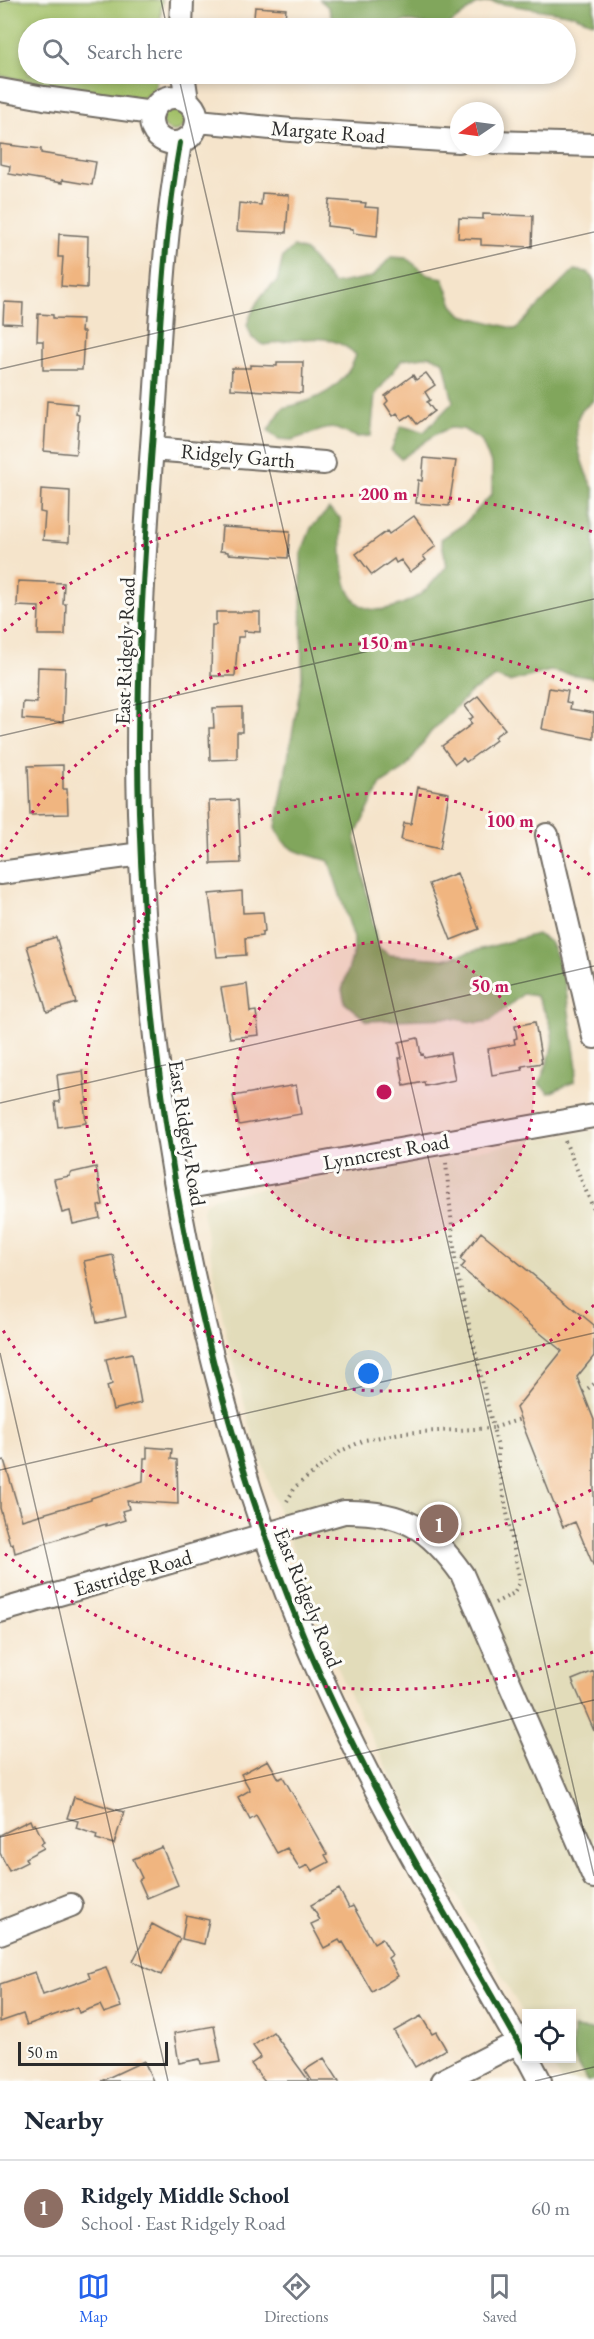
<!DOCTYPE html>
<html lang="en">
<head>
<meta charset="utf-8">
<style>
  body { margin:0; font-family:"EB Garamond",serif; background:#f6f6f7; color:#1f2937 }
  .controls { position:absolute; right:18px; bottom:18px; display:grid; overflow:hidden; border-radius:0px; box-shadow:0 3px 9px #0003 }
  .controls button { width:54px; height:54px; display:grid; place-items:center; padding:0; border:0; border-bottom:2px solid #e0e1e3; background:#fff; color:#1f2937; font:30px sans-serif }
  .compass { position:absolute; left:450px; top:102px; width:54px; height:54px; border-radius:50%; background:#fff; box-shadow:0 3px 9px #0003; rotate:257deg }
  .scale { position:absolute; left:18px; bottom:15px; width:150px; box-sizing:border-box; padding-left:6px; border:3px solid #2b2b2b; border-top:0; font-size:16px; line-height:21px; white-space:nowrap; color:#2b2b2b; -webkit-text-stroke:4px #fdfcf7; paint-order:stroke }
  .you { position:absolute; left:369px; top:1374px; width:21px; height:21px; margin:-15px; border:4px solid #fff; border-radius:50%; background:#1a73e8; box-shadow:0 0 0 9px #1a73e833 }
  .badge { display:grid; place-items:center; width:39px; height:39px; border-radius:50%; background:#2563eb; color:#fff; font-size:20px; font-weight:700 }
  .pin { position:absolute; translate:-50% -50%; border:3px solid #fff; box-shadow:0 2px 6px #0006 }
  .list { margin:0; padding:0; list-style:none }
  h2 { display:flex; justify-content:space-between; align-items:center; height:78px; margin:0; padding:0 24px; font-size:26px }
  h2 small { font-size:20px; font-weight:400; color:#747a83 }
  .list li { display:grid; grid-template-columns:39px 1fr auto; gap:18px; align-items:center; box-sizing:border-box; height:96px; padding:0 24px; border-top:2px solid #e0e1e3 }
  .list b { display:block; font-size:22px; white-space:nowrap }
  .list p { margin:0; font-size:20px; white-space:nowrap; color:#747a83 }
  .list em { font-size:20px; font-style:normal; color:#747a83 }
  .icon { flex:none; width:33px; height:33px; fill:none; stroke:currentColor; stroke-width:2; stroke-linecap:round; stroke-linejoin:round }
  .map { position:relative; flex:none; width:594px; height:2081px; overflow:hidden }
  .search { position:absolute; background:#fff; box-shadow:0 3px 9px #0003; left:18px; right:18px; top:18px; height:66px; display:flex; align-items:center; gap:15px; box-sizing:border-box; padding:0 21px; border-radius:33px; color:#747a83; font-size:22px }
  .sheet { height:174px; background:#fff }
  nav { display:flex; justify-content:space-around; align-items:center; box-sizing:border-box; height:84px; border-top:2px solid #e0e1e3; background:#fff; font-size:16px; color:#747a83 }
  nav a { display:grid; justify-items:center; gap:3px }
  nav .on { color:#2563eb }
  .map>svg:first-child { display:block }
  .built { fill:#e2dcba }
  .green { fill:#a2c067; stroke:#667649; stroke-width:1.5 }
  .forest { fill:#81a65c; stroke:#566844; stroke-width:1.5 }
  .building { fill:#f0b580 }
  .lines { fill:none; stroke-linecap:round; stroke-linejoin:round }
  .minor-casing { stroke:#726c63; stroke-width:26 }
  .path { stroke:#726c63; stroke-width:4; stroke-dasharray:1.5 4.5; stroke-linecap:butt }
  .minor { stroke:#fff; stroke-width:22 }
  .cycleway-casing { stroke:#fdfcf7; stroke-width:10 }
  .cycleway { stroke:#1b5e20; stroke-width:6 }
  .ticks { fill:none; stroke:#2b2b2b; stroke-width:1.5; stroke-opacity:0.45 }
  .ring { fill:none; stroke:#c2185b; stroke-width:3; stroke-dasharray:3 6 }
  .labels { text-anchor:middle; stroke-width:6; stroke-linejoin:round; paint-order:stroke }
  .street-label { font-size:21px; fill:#2b2b2b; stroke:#fdfcf7 }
  .centre { fill:#c2185b; stroke:#fdfcf7; stroke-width:3 }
  .ring-label { font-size:18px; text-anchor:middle; font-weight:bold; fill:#c2185b; stroke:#fdfcf7; stroke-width:6; stroke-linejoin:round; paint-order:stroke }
</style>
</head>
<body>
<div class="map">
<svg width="594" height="2081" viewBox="0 0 594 2081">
  <rect width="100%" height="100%" fill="#fdfcf7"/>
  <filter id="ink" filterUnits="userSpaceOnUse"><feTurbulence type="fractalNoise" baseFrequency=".0167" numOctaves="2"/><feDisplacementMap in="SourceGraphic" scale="12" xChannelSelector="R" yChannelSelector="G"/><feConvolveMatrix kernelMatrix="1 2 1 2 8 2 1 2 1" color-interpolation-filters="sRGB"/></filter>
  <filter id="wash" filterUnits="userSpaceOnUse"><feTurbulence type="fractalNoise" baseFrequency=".008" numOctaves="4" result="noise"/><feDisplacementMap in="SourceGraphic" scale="24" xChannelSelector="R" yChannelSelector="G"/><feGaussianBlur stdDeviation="1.35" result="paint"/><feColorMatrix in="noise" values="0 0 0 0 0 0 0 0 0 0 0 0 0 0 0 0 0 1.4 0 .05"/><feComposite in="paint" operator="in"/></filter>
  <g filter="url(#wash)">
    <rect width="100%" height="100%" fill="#f5e4cb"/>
    <path class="built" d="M594 1130V2081H561L549 2059 572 2058V2014H526V2019L394 1782 351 1698 314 1612 253 1437 226 1333 202 1211 205 1203 215 1197Z"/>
    <path class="green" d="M0 0H162L160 28H28V74H157C156 88 153 95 138 100L0 76Z
      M162 119a12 12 0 1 1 24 0a12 12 0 1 1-24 0Z"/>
    <path class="forest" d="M320 0H594V23L574 15 490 2 477 4 445 28 406 21 387 28H336L328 7Z
      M293 247 306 251 333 284 372 277 391 257 406 258 428 275 443 278 453 305 462 315 516 329 574 270 588 272 594 281V400C590 404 583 408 580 413 570 433 584 472 594 490V678L550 671 509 682 496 677 471 692 430 733 405 769 381 784 355 836 378 947 390 955 444 959 537 934 550 942 563 969 577 1068 574 1082 549 1093 539 1084C555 1044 560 1036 536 996L523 994 490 1021 477 1023 450 1018 367 1021 345 1003 342 990 354 951V938L329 861C306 853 284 854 276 827L302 678 301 554 311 528 329 509 340 518C342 536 341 556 344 574 352 620 385 615 418 596 429 589 438 575 447 566L441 539 464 524 492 494V466L481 440 463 429 450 428 436 434 401 459 391 450 401 426 424 432 453 402 444 362 431 356 402 360 375 395 371 436 357 437 331 427 292 440 278 439 268 430 283 408C315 401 345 389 356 355 329 329 297 340 264 345L252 338 247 325C253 307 261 292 277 282L283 257Z
      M573 2028 593 2030 594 2033V2081H587L572 2053Z"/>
    <g id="blocks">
      <path class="building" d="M255 7 286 9 284 28H253Z
        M0 144 41 149V153L96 162 92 185 62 180V183L9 174 10 166 0 164Z
        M262 193 289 195 286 233 237 231 239 203 261 205Z
        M329 200 366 203 365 207 379 208 377 236 353 233V229L327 226Z
        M483 214 533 216 532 247 481 245V239L458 238 459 218 483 219Z
        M59 234 88 236 87 288 61 286 63 257H58Z
        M4 302 23 303 22 324 3 323Z
        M38 314 53 315V318L82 319 81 332H84L82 370H43V341H37Z
        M277 362H303L302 393 231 389 232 368H250V365L277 366Z
        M426 373 435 385 425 392 430 400 427 402 434 411 417 424 410 415 402 420 397 413 393 416 385 404 388 401 385 396 413 375 416 380Z
        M47 401 77 404 76 414 79 415 76 454 44 451Z
        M424 458 456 461 449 506 416 503 418 480 422 481Z
        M41 489 70 491 69 542 43 540 45 513 40 512Z
        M414 516 436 546 423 556 426 560 410 572 401 560 396 563 394 559 372 575 356 554 387 531 389 534Z
        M222 527 290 531 288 558 228 554V552L220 551Z
        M18 581 64 583 63 604H66L65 635H38L39 607 17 606Z
        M216 612H260V632L244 631V637H238L235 676H211L212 625H216Z
        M38 667 65 668 63 722 22 719 23 702 37 703Z
        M549 688 568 691 566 702 571 703 570 709 594 713V739L542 729Z
        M478 696 505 729 494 737 496 740 466 762 463 758 455 764 442 746 472 724 469 720 473 717 465 706Z
        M242 707V732H237V759L210 760 209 728H214L213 708Z
        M63 765V789H67L68 814 30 815 28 766Z
        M418 787 449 793 440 849 401 840 404 823 411 824Z
        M238 800 241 863 211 864 209 801Z
        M457 873 479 929 451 940 429 884Z
        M242 891 243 913 263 912 265 931 262 932V936L245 938 246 955 217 957 209 894Z
        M56 937 76 1003 47 1012 27 946Z
        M247 984 250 1012 256 1011 259 1035 230 1038 221 988Z
        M535 1022 542 1063 522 1066 523 1070 492 1075 488 1049 515 1044 514 1039 517 1038 515 1026Z
        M418 1038 421 1055 423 1054 424 1058 450 1053 455 1080 425 1086 424 1082 404 1086 399 1058H402L399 1042Z
        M83 1071 87 1102H84L86 1123 58 1127 55 1102H60L57 1075Z
        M296 1085 301 1114 239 1125 233 1096Z
        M96 1167 103 1205 98 1206 100 1218 73 1224 70 1211 62 1213 54 1179 70 1176V1173Z
        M481 1232 594 1325V1356L577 1377 594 1420V1567L575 1522 563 1527 516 1408 562 1351 461 1268 465 1263 460 1259Z
        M113 1255 126 1317 97 1323 84 1261Z
        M132 1353 141 1403 113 1410 107 1386 112 1384 106 1359Z
        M147 1447 172 1449 171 1459 177 1460 178 1504 127 1501 129 1509 122 1511 125 1520 106 1526V1524L15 1553 13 1543 10 1544 0 1508V1461L4 1460 22 1520 91 1500V1498L143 1481 144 1458H147Z
        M594 1671V1731L572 1680Z
        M268 1760 279 1779 283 1777 327 1854 325 1855 329 1862 312 1871 308 1865 300 1869 287 1848 277 1853 256 1816 250 1820 238 1797 250 1790 241 1774Z
        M74 1797 124 1812 114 1844 96 1839 97 1835 76 1828 78 1821 67 1818Z
        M30 1820 32 1825 35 1824 44 1842 41 1844 44 1848 25 1858 27 1862 9 1871 0 1853V1835Z
        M162 1847 178 1885 147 1898 139 1880 142 1878 133 1859Z
        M339 1889 349 1908 353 1906 374 1943 382 1938 392 1955 388 1958 398 1976 372 1992 343 1942 341 1943 339 1940 324 1948 311 1924 320 1920 311 1905Z
        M186 1915 209 1920 204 1944 182 1939Z
        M152 1924 180 1939 161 1975 133 1961Z
        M106 1967 121 2007 104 2013 100 2005 79 2013 77 2007 27 2025 23 2014 0 2022V1984L35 1972 43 1995 90 1978 88 1973Z
        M421 2016 432 2034 436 2032 446 2049 415 2067 394 2031Z
        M214 2026 221 2061 201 2064 200 2059 179 2063 174 2033Z
        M273 2032 309 2081H264L251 2064 261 2057 253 2046Z
        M324 2058 339 2081H312L305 2070Z
        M144 2061 153 2081H101Z"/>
    </g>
  </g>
  <g filter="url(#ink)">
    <use href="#blocks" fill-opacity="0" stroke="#726c63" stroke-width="1.5"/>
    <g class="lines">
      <defs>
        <path id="minor" d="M181 28 182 0
          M183 74 187 100
          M0 90 44 98 152 113
          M151 120a23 23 0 1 1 46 0a23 23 0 1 1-46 0Z
          M198 121 291 130 459 141
          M495 142 594 145
          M180 143C163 238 160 336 153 432 144 558 135 685 139 812 148 1091 196 1373 302 1632 362 1780 448 1917 526 2056
          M152 449 324 463
          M547 835 594 1037
          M0 873 141 854
          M177 1189 594 1116
          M0 1611 344 1512C402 1511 429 1527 462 1574L594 1877
          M0 1933 71 1905
          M528 2058 540 2081
          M442 2081 518 2042"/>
      </defs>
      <use href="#minor" class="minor-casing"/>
      <path class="path" d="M565 1141 594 1210
        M583 1392 594 1384
        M287 1501 296 1486 341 1451 365 1440 401 1433 493 1428 456 1268 446 1163
        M495 1603 514 1593 520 1581 498 1466V1447L493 1428 521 1419"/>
      <use href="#minor" class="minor"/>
      <defs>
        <path id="cycleway" d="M180 143C163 238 160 336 153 432 144 558 135 685 139 812 148 1091 196 1373 302 1632 362 1780 448 1917 526 2056"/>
      </defs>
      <use href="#cycleway" class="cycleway-casing"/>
      <use href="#cycleway" class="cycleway"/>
    </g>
  </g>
  <path class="ticks" d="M161 0 167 28M0 2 10 0M178 74 594 1876M0 369 594 232M0 736 594 599M0 1103 594 966M0 1353 168 2081M0 1470 594 1333M0 1837 594 1700M535 2081 594 2067"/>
  <circle cx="384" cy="1092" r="150" fill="#c2185b" fill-opacity=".12"/>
  <g class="ring">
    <circle cx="384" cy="1092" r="150"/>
    <path d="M594 1305A299 299 0 1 1 594 879"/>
    <path d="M591 1490A449 449 0 0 1 1 1327M1 857A449 449 0 0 1 591 694"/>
    <path d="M593 1652A598 598 0 0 1 4 1553M4 631A598 598 0 0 1 593 532"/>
  </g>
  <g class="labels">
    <g class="street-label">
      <text transform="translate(328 132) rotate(4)" y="7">Margate Road</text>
      <text transform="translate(238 456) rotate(5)" y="7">Ridgely Garth</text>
      <text transform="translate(125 651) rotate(-88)" y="7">East Ridgely Road</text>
      <text transform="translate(187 1133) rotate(81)" y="7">East Ridgely Road</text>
      <text transform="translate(386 1152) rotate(-10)" y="7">Lynncrest Road</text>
      <text transform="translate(133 1573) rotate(-16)" y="7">Eastridge Road</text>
      <text transform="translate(308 1598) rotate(68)" y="7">East Ridgely Road</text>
    </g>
  </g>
  <circle cx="384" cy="1092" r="9" class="centre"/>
  <g class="ring-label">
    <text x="384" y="500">200 m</text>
    <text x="384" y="649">150 m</text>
    <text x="510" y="827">100 m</text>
    <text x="490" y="992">50 m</text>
  </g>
</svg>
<div class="controls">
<button><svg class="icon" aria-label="locate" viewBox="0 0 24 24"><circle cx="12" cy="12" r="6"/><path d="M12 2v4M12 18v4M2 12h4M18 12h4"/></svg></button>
</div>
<svg class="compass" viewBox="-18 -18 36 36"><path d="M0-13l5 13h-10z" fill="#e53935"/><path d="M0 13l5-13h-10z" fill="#747a83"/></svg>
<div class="scale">50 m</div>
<div class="you"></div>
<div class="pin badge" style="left:439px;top:1524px;background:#8d6e63">1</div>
<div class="search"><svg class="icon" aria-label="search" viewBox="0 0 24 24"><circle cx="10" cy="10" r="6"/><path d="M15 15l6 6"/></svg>Search here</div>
</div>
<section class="sheet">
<h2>Nearby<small></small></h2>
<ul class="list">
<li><span class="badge" style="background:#8d6e63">1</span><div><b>Ridgely Middle School</b><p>School · East Ridgely Road</p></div><em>60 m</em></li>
</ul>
</section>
<nav>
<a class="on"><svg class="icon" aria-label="map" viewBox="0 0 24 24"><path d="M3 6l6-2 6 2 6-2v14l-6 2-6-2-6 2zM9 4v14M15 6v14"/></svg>Map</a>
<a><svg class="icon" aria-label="directions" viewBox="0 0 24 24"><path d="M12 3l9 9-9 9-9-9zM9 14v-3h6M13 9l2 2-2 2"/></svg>Directions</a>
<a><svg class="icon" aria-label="saved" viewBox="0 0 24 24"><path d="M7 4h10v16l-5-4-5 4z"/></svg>Saved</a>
</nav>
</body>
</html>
